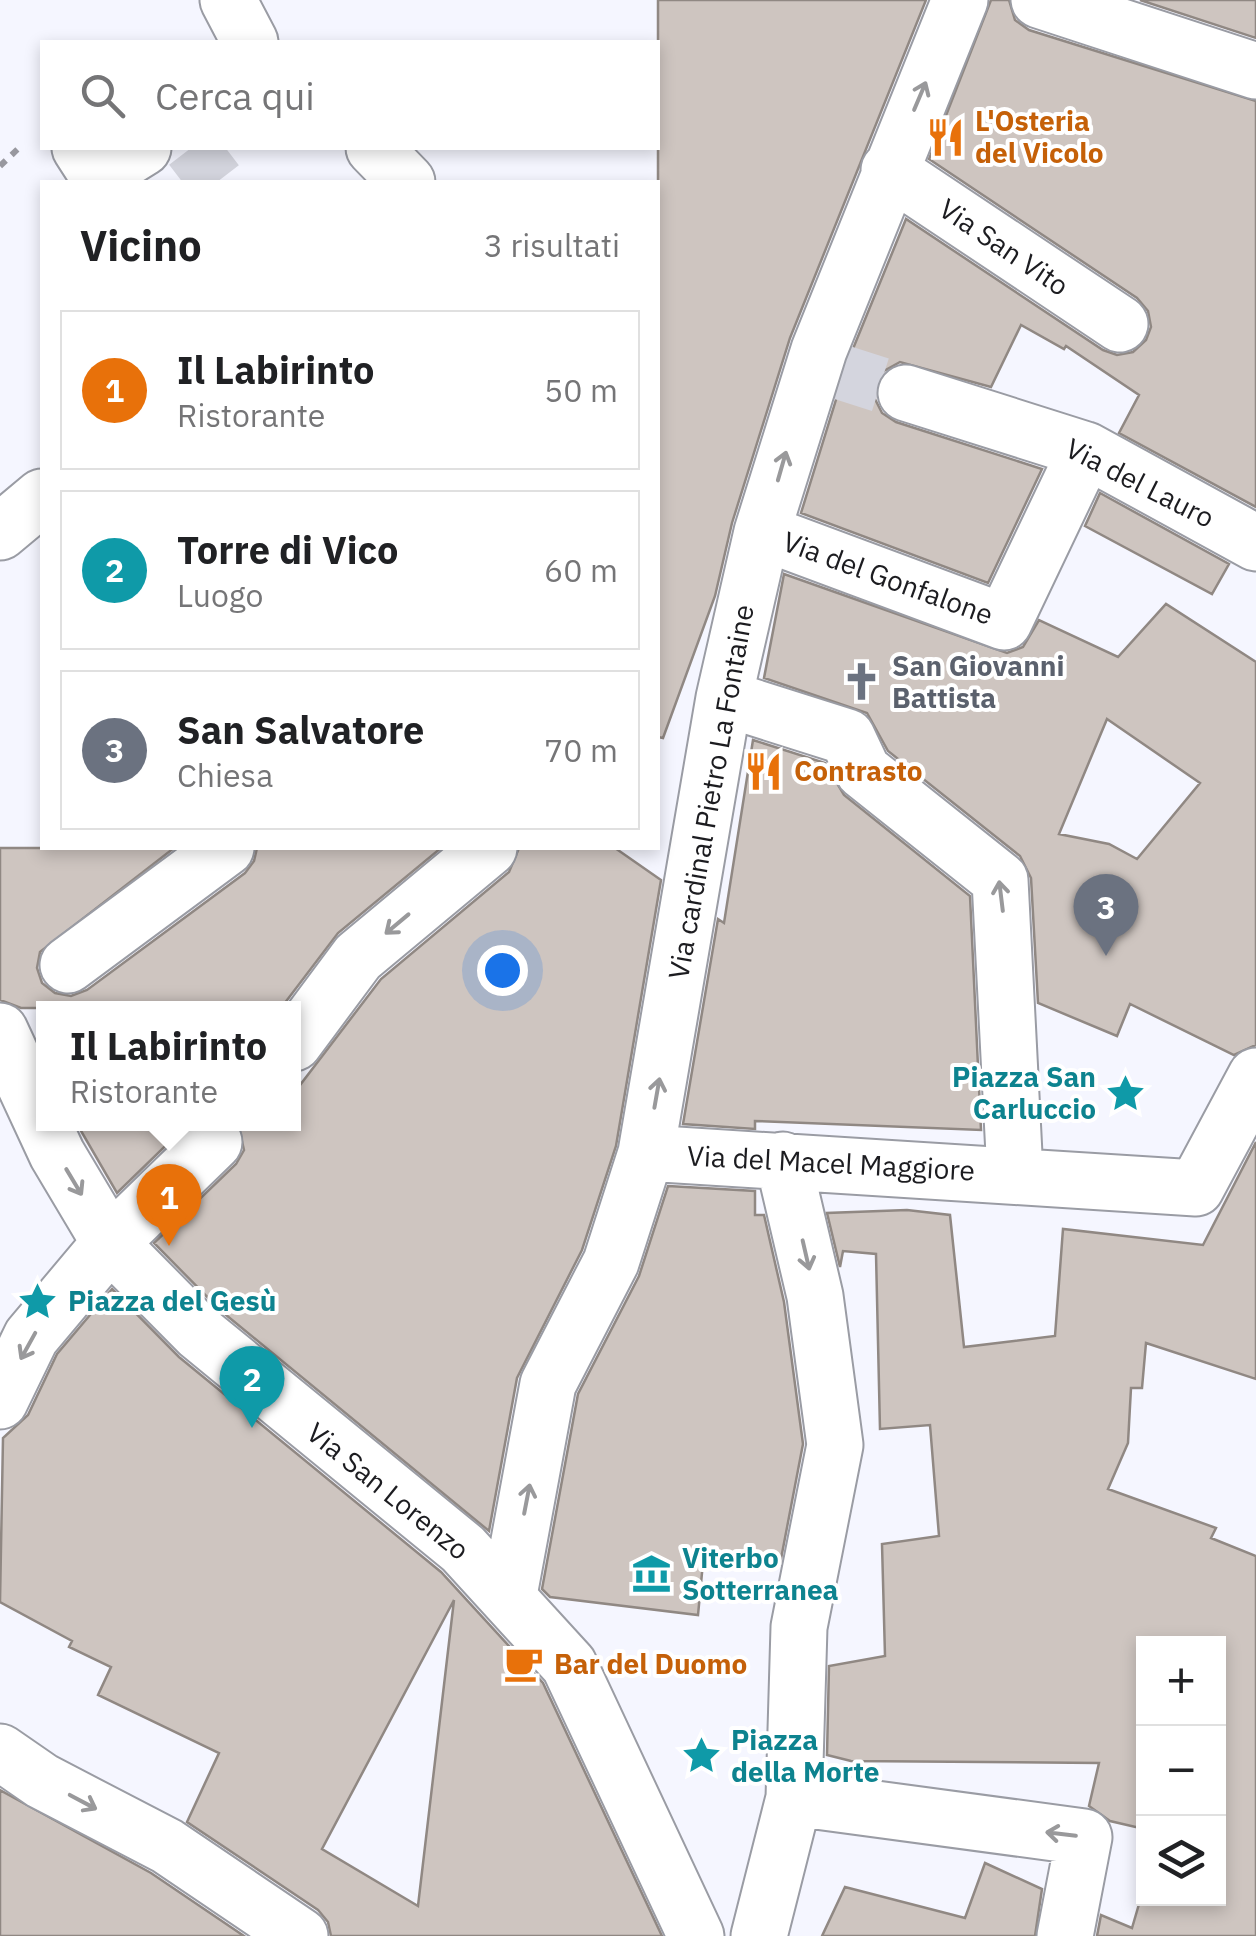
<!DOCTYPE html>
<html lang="it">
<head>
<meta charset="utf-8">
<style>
  body { margin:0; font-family:"IBM Plex Sans",sans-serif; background:#f2f2f2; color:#202124 }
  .controls { position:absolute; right:30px; bottom:30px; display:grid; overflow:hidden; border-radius:0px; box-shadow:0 5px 15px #0003 }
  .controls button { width:90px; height:90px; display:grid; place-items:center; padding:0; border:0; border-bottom:2px solid #e0e0e0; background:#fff; color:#202124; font:50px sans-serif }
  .you { position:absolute; left:502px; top:970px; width:35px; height:35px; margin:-25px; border:8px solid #fff; border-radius:50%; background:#1a73e8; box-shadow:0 0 0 15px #1a73e833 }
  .badge { display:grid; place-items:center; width:65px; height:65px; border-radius:50%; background:#5b50c8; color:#fff; font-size:32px; font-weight:700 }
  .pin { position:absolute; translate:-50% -82px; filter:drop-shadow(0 2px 5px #0008) }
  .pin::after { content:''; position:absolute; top:52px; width:35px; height:30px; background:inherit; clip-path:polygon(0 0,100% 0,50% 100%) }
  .popup { position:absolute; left:36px; top:1001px; width:265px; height:130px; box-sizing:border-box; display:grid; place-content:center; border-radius:0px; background:#fff; filter:drop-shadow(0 2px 8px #0005); font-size:32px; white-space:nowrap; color:#757577 }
  .popup b { font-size:38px; color:#202124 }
  .popup::after { content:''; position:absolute; left:50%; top:100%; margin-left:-20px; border:20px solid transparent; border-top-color:#fff }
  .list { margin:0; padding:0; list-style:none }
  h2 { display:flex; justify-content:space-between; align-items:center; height:130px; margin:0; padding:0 40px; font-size:42px }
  h2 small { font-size:32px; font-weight:400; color:#757577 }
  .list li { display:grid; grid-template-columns:65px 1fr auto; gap:30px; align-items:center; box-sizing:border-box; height:160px; margin:0 20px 20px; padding:0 20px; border:2px solid #e0e0e0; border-radius:0px }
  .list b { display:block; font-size:38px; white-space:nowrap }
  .list p { margin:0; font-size:32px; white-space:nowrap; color:#757577 }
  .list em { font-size:32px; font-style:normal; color:#757577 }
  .icon { flex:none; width:55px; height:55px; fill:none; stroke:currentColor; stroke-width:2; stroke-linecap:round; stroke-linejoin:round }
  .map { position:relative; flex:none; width:1256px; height:1936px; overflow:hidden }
  .search { position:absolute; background:#fff; box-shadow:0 5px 15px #0003; left:40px; top:40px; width:620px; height:110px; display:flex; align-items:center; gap:25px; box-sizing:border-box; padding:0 35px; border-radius:0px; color:#757577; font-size:38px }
  .panel { position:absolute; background:#fff; box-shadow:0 5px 15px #0003; left:40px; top:180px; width:620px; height:670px; border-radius:0px }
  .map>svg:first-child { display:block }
  .building { fill:#cec5c0; stroke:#908883; stroke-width:2.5; fill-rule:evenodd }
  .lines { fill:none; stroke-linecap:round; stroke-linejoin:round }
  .minor-tunnel { stroke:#d4d5de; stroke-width:55; stroke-dasharray:55 28; stroke-linecap:butt }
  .minor-casing { stroke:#9a9ca4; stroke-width:59 }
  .path { stroke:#98989f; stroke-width:6; stroke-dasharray:8 8; stroke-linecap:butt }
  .minor { stroke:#fff; stroke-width:55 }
  .oneway { stroke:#99999b }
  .labels { text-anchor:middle; stroke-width:8; stroke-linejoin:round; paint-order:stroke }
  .food-label { font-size:28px; font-weight:bold; fill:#c56008; stroke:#fff; text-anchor:start }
  .street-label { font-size:28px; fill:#1c1c20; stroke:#fff }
  .worship-label { font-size:28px; font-weight:bold; fill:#5b616d; stroke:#fff; text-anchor:start }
  .culture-label { font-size:28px; font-weight:bold; fill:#0d838f; stroke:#fff; text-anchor:start }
</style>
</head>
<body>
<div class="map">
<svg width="1256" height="1936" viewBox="0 0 1256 1936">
  <rect width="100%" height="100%" fill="#f5f6ff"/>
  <path class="building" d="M658 0H926L790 338 732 523 715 596 663 738 658 737Z
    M991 0H1009L1015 20 1029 30 1256 101V507L1119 433 1139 395 1066 346 1064 349 1021 325 991 387 900 362 884 371 876 385 875 399 882 413 896 422 1042 469 988 583 801 513 848 361 906 219 1103 350 1117 355 1133 352 1146 340 1151 327 1148 311 1137 298 929 159Z
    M1140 0H1256V38Z
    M1100 493 1229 564 1212 594 1085 526Z
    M784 574 1007 653 1023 647 1039 620 1118 657 1166 604 1256 662V1045L1234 1055 1130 1004 1117 1036 1038 1003 1031 878 1020 856 888 751 867 713 764 678ZM1107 719 1200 783 1137 859 1109 844 1059 834Z
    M753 740 825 763 844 795 970 896 981 1130 755 1121V1129L683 1124 718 919 724 923Z
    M0 848H174L40 952 37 968 42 983 55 993 71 996 87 990 245 873 254 861 257 848H441L338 933 281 1008H21L0 1000Z
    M519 848H615L661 880 616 1146 582 1250 517 1378 489 1531 220 1310 154 1243 236 1164 244 1150 238 1124H294V1093L381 979 509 872Z
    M77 1124H188L117 1193Z
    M1256 1142V1379L1146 1343 1142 1388H1131L1128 1443 1108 1489 1216 1528 1211 1538 1256 1556V1936H1097L1101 1915 1132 1928 1144 1887V1898H1218V1644H1144V1829L1110 1821 1089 1806 1099 1763 851 1761 827 1755 829 1666 885 1656 882 1544 939 1536 930 1425 880 1429 876 1254 843 1251 840 1267 827 1213 907 1210 950 1215 964 1347 1055 1336 1063 1229 1203 1245Z
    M668 1186 755 1191V1215H764L784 1302 803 1444 780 1564 704 1552 698 1615 550 1597 542 1589 578 1394 639 1276Z
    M112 1289 179 1357 441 1572 543 1683 662 1936H331L328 1922 318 1910 187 1822 219 1753 98 1695 111 1667 69 1647 72 1641 0 1602 3 1438 28 1415 57 1354ZM454 1600 418 1906 322 1849Z
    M0 1790 151 1873 244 1936H0Z
    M985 1863 1042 1889 1035 1936H822L845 1887 965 1918Z"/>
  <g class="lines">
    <path class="minor-tunnel" d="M191 148 217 182
      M828 368 906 393"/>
    <defs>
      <path id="minor" d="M228 0 250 42
        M1039 0 1256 71
        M80 148 98 176 143 148
        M374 148 407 182
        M889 170 1120 324
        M906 393 1086 450 1256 543
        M0 532 42 497
        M762 532 1004 622 1086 450
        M724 698 847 737 863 771 1000 880 1015 1174
        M68 965 226 848
        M0 1031 57 1154 110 1243 199 1333 463 1549 569 1665 696 1936
        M294 1043 358 957 489 848
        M646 1153 1196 1188 1256 1076
        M0 1401 31 1337 110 1243 214 1142
        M509 1595 548 1384 611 1262 646 1153 724 698 762 532 819 350 960 0
        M0 1752 42 1781 167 1846 300 1936
        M794 1798 1084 1837 1065 1936
        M759 1936 794 1798 799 1627 835 1445 815 1296 783 1160"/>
    </defs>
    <use href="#minor" class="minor-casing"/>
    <path class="path" d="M0 166 21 146"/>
    <use href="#minor" class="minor"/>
  </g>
  <defs><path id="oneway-shaft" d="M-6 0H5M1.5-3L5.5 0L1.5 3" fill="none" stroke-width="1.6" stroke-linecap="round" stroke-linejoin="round" transform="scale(2.5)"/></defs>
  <g class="oneway">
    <use href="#oneway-shaft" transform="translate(920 96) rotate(-67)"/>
    <use href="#oneway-shaft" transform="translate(782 466) rotate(-74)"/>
    <use href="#oneway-shaft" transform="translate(1001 896) rotate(-97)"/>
    <use href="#oneway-shaft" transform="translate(397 924) rotate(140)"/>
    <use href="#oneway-shaft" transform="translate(657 1093) rotate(-80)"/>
    <use href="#oneway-shaft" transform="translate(74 1182) rotate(59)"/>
    <use href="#oneway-shaft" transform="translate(806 1255) rotate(77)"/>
    <use href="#oneway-shaft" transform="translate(28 1346) rotate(119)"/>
    <use href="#oneway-shaft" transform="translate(527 1499) rotate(-79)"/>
    <use href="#oneway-shaft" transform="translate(83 1802) rotate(28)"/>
    <use href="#oneway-shaft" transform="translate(1061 1834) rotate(-173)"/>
  </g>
  <defs>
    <symbol id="restaurant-bare" viewBox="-9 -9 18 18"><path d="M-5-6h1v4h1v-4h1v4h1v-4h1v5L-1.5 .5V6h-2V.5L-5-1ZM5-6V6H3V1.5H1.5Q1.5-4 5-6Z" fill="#e8710a" stroke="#fff" stroke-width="2.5" paint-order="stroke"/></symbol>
    <symbol id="church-bare" viewBox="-9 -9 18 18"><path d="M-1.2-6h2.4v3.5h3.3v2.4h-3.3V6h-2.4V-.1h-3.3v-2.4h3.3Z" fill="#6b7280" stroke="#fff" stroke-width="2.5" paint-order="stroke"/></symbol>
    <symbol id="sight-bare" viewBox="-9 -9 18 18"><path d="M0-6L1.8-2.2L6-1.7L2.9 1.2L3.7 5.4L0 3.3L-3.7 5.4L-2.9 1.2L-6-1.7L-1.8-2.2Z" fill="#0f9aa8" stroke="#fff" stroke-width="2.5" paint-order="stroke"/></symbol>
    <symbol id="museum-bare" viewBox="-9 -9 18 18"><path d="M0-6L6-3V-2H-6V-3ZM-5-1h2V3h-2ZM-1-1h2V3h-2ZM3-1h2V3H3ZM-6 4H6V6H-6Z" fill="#0f9aa8" stroke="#fff" stroke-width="2.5" paint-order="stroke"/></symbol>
    <symbol id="cafe-bare" viewBox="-9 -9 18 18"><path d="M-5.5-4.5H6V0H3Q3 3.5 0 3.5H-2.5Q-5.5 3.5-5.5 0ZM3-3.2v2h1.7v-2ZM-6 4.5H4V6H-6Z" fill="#e8710a" stroke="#fff" stroke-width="2.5" paint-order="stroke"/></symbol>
  </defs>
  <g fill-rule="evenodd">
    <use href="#restaurant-bare" x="918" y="110" width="55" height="55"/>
    <use href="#church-bare" x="834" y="654" width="55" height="55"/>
    <use href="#restaurant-bare" x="736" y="744" width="55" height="55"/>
    <use href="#sight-bare" x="1098" y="1066" width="55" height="55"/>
    <use href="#sight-bare" x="10" y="1274" width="55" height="55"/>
    <use href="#museum-bare" x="624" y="1546" width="55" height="55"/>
    <use href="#cafe-bare" x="496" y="1636" width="55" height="55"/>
    <use href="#sight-bare" x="674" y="1728" width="55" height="55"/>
  </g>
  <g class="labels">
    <g class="food-label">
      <text x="975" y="131">L'Osteria<tspan x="975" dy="32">del Vicolo</tspan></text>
      <text x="794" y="781">Contrasto</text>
      <text x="554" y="1674">Bar del Duomo</text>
    </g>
    <g class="street-label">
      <text transform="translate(1004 247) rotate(34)" y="10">Via San Vito</text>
      <text transform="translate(1140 483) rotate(27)" y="10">Via del Lauro</text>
      <text transform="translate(888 578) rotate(20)" y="10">Via del Gonfalone</text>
      <text transform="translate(711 792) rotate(-80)" y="10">Via cardinal Pietro La Fontaine</text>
      <text transform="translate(831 1163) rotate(3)" y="10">Via del Macel Maggiore</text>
      <text transform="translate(388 1491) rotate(39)" y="10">Via San Lorenzo</text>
    </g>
    <g class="worship-label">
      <text x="892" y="676">San Giovanni<tspan x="892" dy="32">Battista</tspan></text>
    </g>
    <g class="culture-label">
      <text x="1096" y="1087" text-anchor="end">Piazza San<tspan x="1096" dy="32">Carluccio</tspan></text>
      <text x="68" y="1311">Piazza del Gesù</text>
      <text x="682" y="1568">Viterbo<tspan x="682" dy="32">Sotterranea</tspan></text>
      <text x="731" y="1750">Piazza<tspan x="731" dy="32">della Morte</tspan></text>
    </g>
  </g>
</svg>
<div class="controls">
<button>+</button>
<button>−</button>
<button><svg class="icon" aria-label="layers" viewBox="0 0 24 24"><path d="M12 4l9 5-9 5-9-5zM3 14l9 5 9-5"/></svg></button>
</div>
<div class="you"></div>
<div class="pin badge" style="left:169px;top:1246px;background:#e8710a">1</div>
<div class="popup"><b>Il Labirinto</b>Ristorante</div>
<div class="pin badge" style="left:252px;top:1428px;background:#0f9aa8">2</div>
<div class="pin badge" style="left:1106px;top:956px;background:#6b7280">3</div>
<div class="search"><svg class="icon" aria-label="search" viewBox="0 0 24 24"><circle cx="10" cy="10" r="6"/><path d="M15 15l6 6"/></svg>Cerca qui</div>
<section class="panel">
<h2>Vicino<small>3 risultati</small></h2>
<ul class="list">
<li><span class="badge" style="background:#e8710a">1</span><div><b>Il Labirinto</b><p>Ristorante</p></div><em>50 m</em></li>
<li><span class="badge" style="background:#0f9aa8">2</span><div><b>Torre di Vico</b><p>Luogo</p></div><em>60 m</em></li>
<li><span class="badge" style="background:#6b7280">3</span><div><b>San Salvatore</b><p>Chiesa</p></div><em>70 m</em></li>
</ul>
</section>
</div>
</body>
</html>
